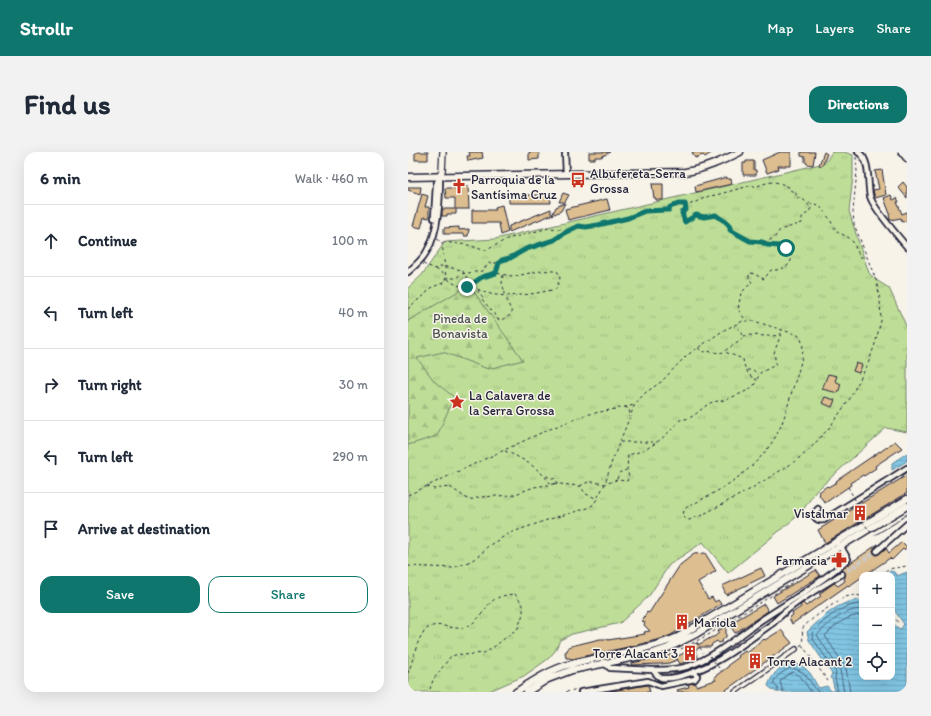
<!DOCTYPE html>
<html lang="en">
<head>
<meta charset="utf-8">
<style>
  body { margin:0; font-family:Itim,sans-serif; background:#f2f2f3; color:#1f2937 }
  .controls { position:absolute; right:12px; bottom:12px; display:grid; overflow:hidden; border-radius:8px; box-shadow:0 4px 16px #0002 }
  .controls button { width:36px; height:36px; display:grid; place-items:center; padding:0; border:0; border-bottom:1px solid #e0e1e3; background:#fff; color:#1f2937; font:20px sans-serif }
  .stop { position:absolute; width:12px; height:12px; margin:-9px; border:3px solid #0f766e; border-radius:50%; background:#fff }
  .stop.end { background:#0f766e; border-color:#fff; box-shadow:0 1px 4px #0008 }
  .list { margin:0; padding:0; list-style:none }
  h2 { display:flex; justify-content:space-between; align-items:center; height:52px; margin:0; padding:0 16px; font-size:17px }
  h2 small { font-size:13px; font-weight:400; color:#747a83 }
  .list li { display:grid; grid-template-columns:26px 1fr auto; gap:12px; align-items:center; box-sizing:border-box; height:72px; padding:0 16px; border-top:1px solid #e0e1e3 }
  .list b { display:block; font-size:15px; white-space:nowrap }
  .list em { font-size:13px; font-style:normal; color:#747a83 }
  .actions { display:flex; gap:8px; padding:12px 16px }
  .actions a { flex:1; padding:9px 0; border:1px solid #0f766e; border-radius:12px; text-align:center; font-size:14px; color:#0f766e }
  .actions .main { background:#0f766e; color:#fff }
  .icon { flex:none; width:22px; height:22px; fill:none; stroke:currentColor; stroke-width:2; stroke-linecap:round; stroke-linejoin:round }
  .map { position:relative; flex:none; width:499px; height:540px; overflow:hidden; border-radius:12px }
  header { display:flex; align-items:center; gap:24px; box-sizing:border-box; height:56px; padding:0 20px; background:#0f766e; color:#fff }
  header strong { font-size:19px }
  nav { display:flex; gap:22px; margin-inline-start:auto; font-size:14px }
  .intro { display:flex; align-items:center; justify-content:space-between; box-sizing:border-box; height:96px; padding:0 24px }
  h1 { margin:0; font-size:28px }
  .button { padding:10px 18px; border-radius:12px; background:#0f766e; color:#fff; font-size:14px; font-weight:700 }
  main { display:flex; gap:24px; padding:0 24px }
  aside { flex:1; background:#fff; border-radius:12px; box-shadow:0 4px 16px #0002 }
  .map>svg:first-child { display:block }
  .grass { fill:url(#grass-tufts); stroke:#708069 }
  .forest { fill:url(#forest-firs); stroke:#708069 }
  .water { fill:url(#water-rules); stroke:#5b849f }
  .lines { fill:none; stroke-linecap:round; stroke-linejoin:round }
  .shore { stroke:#48637e; stroke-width:1 }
  .building { fill:#ddbe90; stroke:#22223b }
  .minor-tunnel { stroke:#ccc9c5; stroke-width:4.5; stroke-dasharray:4.5 2; stroke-linecap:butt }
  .pedestrian-casing { stroke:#22223b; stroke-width:6 }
  .minor-casing { stroke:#22223b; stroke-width:8 }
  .tertiary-casing { stroke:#22223b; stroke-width:8 }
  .secondary-casing { stroke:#22223b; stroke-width:9 }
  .path { stroke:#22223b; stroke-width:1; stroke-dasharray:3 3; stroke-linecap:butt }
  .pedestrian { stroke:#f7f3e8; stroke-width:3.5 }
  .minor { stroke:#f7f3e8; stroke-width:4.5 }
  .tertiary { stroke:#f7f3e8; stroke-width:5.5 }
  .secondary { stroke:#f7f3e8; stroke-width:6 }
  .tram { stroke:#22223b; stroke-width:1 }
  .path-bridge { stroke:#22223b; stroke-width:1; stroke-dasharray:3 3; stroke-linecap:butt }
  .route { stroke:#0f766e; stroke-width:5 }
  .labels { text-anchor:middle; stroke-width:3; stroke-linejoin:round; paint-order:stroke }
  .poi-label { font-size:13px; fill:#22223b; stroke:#f7f3e8; text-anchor:start }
  .park-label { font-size:13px; fill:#495152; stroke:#f7f3e8 }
</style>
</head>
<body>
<header>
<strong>Strollr</strong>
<nav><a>Map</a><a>Layers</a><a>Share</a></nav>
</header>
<div class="intro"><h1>Find us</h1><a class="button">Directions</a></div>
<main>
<aside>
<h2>6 min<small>Walk · 460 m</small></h2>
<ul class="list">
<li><svg class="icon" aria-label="ahead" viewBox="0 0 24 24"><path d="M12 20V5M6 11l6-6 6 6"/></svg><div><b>Continue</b></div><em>100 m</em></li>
<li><svg class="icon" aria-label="left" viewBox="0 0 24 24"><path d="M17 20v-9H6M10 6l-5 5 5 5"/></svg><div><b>Turn left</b></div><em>40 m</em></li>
<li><svg class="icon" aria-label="right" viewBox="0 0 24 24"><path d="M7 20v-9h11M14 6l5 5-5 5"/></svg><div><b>Turn right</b></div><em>30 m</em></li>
<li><svg class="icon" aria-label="left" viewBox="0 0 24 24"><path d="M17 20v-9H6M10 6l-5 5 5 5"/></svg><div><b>Turn left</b></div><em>290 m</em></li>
<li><svg class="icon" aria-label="arrive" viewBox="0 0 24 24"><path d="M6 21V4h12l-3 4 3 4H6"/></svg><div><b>Arrive at destination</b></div></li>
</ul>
<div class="actions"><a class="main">Save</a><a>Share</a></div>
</aside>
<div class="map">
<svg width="499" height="540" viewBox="0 0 499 540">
  <defs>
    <pattern id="grass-tufts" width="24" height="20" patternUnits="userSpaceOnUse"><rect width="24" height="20" fill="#bede97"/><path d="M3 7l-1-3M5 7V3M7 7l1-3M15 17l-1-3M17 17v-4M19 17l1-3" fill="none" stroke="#a3be83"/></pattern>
    <pattern id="forest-firs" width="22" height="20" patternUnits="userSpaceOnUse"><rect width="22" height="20" fill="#bede97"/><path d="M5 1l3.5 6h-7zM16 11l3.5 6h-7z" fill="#a3be83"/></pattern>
    <pattern id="water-rules" width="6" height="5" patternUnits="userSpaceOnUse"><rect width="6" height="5" fill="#81c5e2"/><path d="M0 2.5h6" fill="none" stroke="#6fa9c3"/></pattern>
  </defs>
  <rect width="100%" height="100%" fill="#f7f3e8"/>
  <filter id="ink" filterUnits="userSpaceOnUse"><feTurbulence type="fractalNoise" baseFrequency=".025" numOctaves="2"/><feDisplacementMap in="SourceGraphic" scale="8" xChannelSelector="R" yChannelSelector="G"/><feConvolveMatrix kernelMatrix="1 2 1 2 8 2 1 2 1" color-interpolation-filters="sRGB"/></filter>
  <g filter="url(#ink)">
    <path class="grass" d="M424 0H436L445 3V24L441 59 448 82 461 121 468 128 481 136 499 176V280L478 276 408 339 392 362 320 421 295 390 261 413 241 444 212 471 164 482 152 488 147 499 140 507 116 524 79 540H0V136L14 123 37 90 87 87 417 11Z"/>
    <path class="forest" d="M61 133 115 208 80 217 35 200 9 206 27 230 46 245 29 284 0 293V169Z"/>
    <path class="water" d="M499 301V309L484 318V311Z
      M482 419 486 420 489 424 499 420V540H368L360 534C365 517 384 503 399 518 404 522 407 531 411 536L419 534 423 539H427L424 527 422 526 424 522 401 488 399 480C415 465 431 448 454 448V525H484V471L490 476 493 477 496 472 484 455V423H478Z"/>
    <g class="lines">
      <path class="shore" d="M370 540V536L365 532C367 524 376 519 384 515L396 521 410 540
        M375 540 372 529 379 523 385 520 393 525 403 540
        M430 540 427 526 428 520 405 487 404 481C417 467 434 452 454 452
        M436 540 432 518 409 483C421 471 436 457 454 457
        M442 540 438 516 417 484C426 474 439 463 454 463"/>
    </g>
    <path class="building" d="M7 0H20V8H7Z
      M61 0H74L75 6 60 9 59 4H62Z
      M121 0H131V7L121 8Z
      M181 0H202L193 5H187V7H181Z
      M284 0H305L297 5 295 3 287 6Z
      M372 0H383V14H370L371 17 359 21 354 8Z
      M393 0H407L405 13 399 12V11L397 10V5L393 4Z
      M416 0 419 2 414 14 411 13Z
      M338 9H346V18H348V23H335V11H338Z
      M474 18 478 43 467 46 465 38 471 37 467 19Z
      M319 25V27H323L324 32 288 40 287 34Z
      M495 30 499 35V46L490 35Z
      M47 31H55V34H60L61 57H48V62H39V64H34V57H47V46H38L37 36H47Z
      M244 32H255V48H248V46H246Z
      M0 35H13L12 42 0 38Z
      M155 41 161 43 157 50H151Z
      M14 42 20 44 17 55H21V66L16 65 13 76 5 74Z
      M101 43H142L143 51H101Z
      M483 43 485 48 489 46 491 50H489L494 62 499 60V69L494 70 493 66 482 68 481 63 482 62 476 46Z
      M199 47 202 58 160 68 157 57Z
      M157 51 153 59 144 63 148 55Z
      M94 53 100 80 93 83 91 71H64V58H88L87 55Z
      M143 57V63L101 80V74Z
      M51 75V78L61 77 60 84H56V82H36V76Z
      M448 211 454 213 451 221 445 219Z
      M420 222 429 224 427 229 433 232 430 241 414 237Z
      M417 245 427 248 424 255 414 251Z
      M487 289 494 296 467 314 468 316 456 324 455 323 442 331 443 333 417 351 411 343 412 342 411 340 419 334 420 335 429 330 428 329 472 299V300Z
      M499 323V341L417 391 410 378Z
      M494 390 499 395 496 398 495 397 484 408 482 406 457 423H454V425L441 434 440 433 384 472 381 466 385 463 384 461 393 455 392 453 395 451 398 454 413 444 411 442 426 431 430 434 437 429 436 427 437 426V420L433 418 438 414 470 392 465 398 466 401 468 403 471 402 478 396 481 401Z
      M297 401 308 419 290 430 300 447 304 445 307 450 310 448 313 452 263 483 256 486 229 493 164 507 161 506H158L157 500 159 499 160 495 163 494 192 487H200V488L237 482 236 480 242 479 236 473 237 470 234 469 239 460 241 461 272 413 286 402Z
      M353 416 357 424 318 443 314 434Z
      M408 418 412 424 369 451 365 444Z
      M356 452 360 459 327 481 321 472Z
      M318 474V485L315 487 314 490 311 491 309 489 304 492 303 495H291V496L287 498 285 493 289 491 290 493 304 485H306L311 481 310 479Z
      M373 478 384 491 315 540H270L269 538 281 535 280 532 288 531V534L308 528 306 525 321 514 320 513 331 505 330 504 337 499 339 501 356 487 357 488Z
      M286 496 290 505 272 512 268 505Z
      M267 502 269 508 261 511 253 512 224 513V511Z
      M240 533 242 540H203L202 539Z"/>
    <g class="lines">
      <path class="minor-tunnel" d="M434 422 469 399"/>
      <defs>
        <path id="pedestrian" d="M327 540 388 497"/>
        <path id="minor" d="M157 0 158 22
          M450 0C463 8 459 30 462 44 464 55 491 85 499 95
          M26 66 28 33 30 28
          M0 120C7 114 15 107 19 99 31 79 32 47 32 24
          M410 357 407 360 406 364C409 368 411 369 416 368L499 316
          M469 399 499 372
          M195 510 202 516 245 518C247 521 250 525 254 526 259 527 264 526 269 525 305 517 335 492 365 471 383 452 411 436 434 422
          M245 518C257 518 269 518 281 514 308 504 332 483 355 467 384 448 414 430 440 407L433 395 430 392
          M173 540 240 529 253 534 287 527 289 524 286 520"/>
        <path id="tertiary" d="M32 24 34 19 35 0"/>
        <path id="secondary" d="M494 0 499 6
          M0 25 277 20C297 17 314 9 332 0
          M108 540C125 529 143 517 163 512 198 502 236 500 270 485L499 347
          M119 540 140 527 164 518 242 502 260 496 288 482 499 354"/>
      </defs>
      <use href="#pedestrian" class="pedestrian-casing"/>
      <use href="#minor" class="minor-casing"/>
      <use href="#tertiary" class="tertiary-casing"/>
      <use href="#secondary" class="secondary-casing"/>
      <path class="path" d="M401 51 411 53 421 66 429 80 440 85 445 90 452 105H458
        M277 52 278 58 274 61 275 69 277 70 288 63 296 65 308 63C313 68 320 69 322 75V78L342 89 354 90 359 93H370L382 99C388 113 374 119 363 118L356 127 344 121 341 122V127L344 130 333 141 332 147 330 157 336 166 335 169
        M29 87 34 90 38 126H49L51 123 53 122 74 119 81 111H91L94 108 105 104 118 97 146 88 156 81 170 74 178 75 202 71 220 66 237 59 258 58H261L262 55 271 52 281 53 301 44 308 43 345 33 347 35C362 29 367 28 381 35L382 38 388 41V45L396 48 403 56 401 60 394 65V71L372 78 366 86 360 89 354 90
        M35 90 60 93 75 98H79L99 87 141 76 154 77 157 79H161
        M15 112 28 117 34 114 54 118C58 124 62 131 67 135 85 150 127 142 148 137L152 126 150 120C136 116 121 122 107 124 101 124 94 122 88 121L91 111
        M28 117 38 124
        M95 123 94 132 97 140 96 142
        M40 127C46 133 55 136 64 134V132L74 125 87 121
        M71 138 70 140 75 145 74 147C79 154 86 160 89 167L93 168 103 163 104 161 99 149 100 144
        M0 157 7 150 17 143 22 136 35 131 38 126
        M335 184C347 181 361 187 373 182L374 178
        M290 196 295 200C301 198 308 202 317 200
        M339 218H345L350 222
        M349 227 353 220C356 219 366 214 368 212L366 201 373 182
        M217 255 221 257 222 263
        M212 290H249
        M97 299C114 306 131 316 142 331L172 334 178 342 190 347
        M138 324 147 327 151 332
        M209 327 211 321 218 318
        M19 334 26 337 42 335 61 348 73 345 105 343 126 335 146 332
        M172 334 180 330H185L197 332 209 328 219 329 221 325 219 318 220 303C238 299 250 291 264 277 267 275 269 270 272 268 275 267 279 267 281 266 288 263 293 257 299 253 305 248 312 250 319 247 329 243 346 238 349 228 340 224 336 216 335 207L317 200C320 193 338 191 334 181 332 177 329 175 326 174
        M0 343 137 279 177 263 227 253
        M450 353 447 356 454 368
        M0 414 45 416 63 409 73 402 80 394 102 381 142 367 180 356 186 352 197 332 204 309 227 252 237 241 253 230 278 204 316 178 335 169H346L390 183C400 193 392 212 389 224 382 243 378 265 369 282 350 317 314 338 279 355L276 358 275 364 278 367 281 368 292 364 341 338 383 312 399 300 421 276 441 248 460 212 467 192 473 169 472 147 468 128 446 72 445 59 449 19 448 5
        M473 423 480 417 499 414
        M484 463 492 472
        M289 490 295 501
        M394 493 420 529
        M392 494C397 490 393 482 395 476 398 470 428 450 435 446 442 443 447 443 454 444
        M273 497 300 483 384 431
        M0 521C5 510 8 490 15 481 27 464 45 482 60 474 82 462 74 444 107 442L115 453V462L110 476 83 497 76 501 56 503 52 502 43 504 25 528 21 540
        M158 540 170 537"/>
      <use href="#pedestrian" class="pedestrian"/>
      <use href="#minor" class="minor"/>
      <use href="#tertiary" class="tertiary"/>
      <use href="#secondary" class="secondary"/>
      <path class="tram" d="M467 383 487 371 499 362"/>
      <path class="path-bridge" d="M440 335 450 353
        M454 369 464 382
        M302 504 314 520"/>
    </g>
  </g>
  <g class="lines" filter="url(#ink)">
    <path class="route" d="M59 135 64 134V132L74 125 88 121 91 111 94 108 102 106 118 97 146 88 156 81 170 74 178 75 190 73 220 66 237 59 258 58H261L262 55 271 52H277L278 58 274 61 277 70 288 63 296 65 308 63C313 68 320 69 322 75V78L342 89 354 90 359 93 370 94 378 96"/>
  </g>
  <defs>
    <symbol id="bus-bare" viewBox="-9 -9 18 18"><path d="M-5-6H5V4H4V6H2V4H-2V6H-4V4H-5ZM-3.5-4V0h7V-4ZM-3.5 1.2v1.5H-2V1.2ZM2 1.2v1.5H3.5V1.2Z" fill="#c8321e" stroke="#f7f3e8" stroke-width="2.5" paint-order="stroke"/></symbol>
    <symbol id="church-bare" viewBox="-9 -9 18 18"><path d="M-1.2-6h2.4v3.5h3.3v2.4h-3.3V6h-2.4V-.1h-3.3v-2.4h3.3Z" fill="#c8321e" stroke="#f7f3e8" stroke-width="2.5" paint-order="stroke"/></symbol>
    <symbol id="sight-bare" viewBox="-9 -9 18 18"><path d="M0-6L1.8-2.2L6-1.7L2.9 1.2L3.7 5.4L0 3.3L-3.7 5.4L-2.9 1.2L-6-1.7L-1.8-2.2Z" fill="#c8321e" stroke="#f7f3e8" stroke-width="2.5" paint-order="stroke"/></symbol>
    <symbol id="building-bare" viewBox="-9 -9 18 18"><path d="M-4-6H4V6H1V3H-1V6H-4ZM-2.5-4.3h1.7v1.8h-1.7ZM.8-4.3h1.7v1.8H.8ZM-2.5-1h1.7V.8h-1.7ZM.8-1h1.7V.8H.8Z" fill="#c8321e" stroke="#f7f3e8" stroke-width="2.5" paint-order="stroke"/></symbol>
    <symbol id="pharmacy-bare" viewBox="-9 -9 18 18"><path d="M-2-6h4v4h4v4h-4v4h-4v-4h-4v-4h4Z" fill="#c8321e" stroke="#f7f3e8" stroke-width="2.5" paint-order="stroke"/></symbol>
  </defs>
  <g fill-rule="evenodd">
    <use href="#bus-bare" x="159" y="17" width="22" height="22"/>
    <use href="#church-bare" x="40" y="23" width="22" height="22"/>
    <use href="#sight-bare" x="38" y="239" width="22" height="22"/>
    <use href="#building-bare" x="441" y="350" width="22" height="22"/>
    <use href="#pharmacy-bare" x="420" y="397" width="22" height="22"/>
    <use href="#building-bare" x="263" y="459" width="22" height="22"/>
    <use href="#building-bare" x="271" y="490" width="22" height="22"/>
    <use href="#building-bare" x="336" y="498" width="22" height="22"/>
  </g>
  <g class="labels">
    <g class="poi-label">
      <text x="182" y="26">Albufereta-Serra<tspan x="182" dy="15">Grossa</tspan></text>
      <text x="63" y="32">Parroquia de la<tspan x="63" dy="15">Santísima Cruz</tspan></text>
      <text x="61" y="248">La Calavera de<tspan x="61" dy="15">la Serra Grossa</tspan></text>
      <text x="440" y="366" text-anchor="end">Vistalmar</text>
      <text x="419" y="413" text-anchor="end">Farmacia</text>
      <text x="286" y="475">Mariola</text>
      <text x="270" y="506" text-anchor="end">Torre Alacant 3</text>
      <text x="359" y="514">Torre Alacant 2</text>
    </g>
    <g class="park-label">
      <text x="52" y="171">Pineda de<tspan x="52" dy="15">Bonavista</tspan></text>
    </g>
  </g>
</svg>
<div class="controls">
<button>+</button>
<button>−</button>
<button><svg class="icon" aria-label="locate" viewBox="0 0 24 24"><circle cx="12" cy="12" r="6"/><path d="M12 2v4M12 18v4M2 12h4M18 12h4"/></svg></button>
</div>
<div class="stop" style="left:378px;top:96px"></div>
<div class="stop end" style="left:59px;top:135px"></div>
</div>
</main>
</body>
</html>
